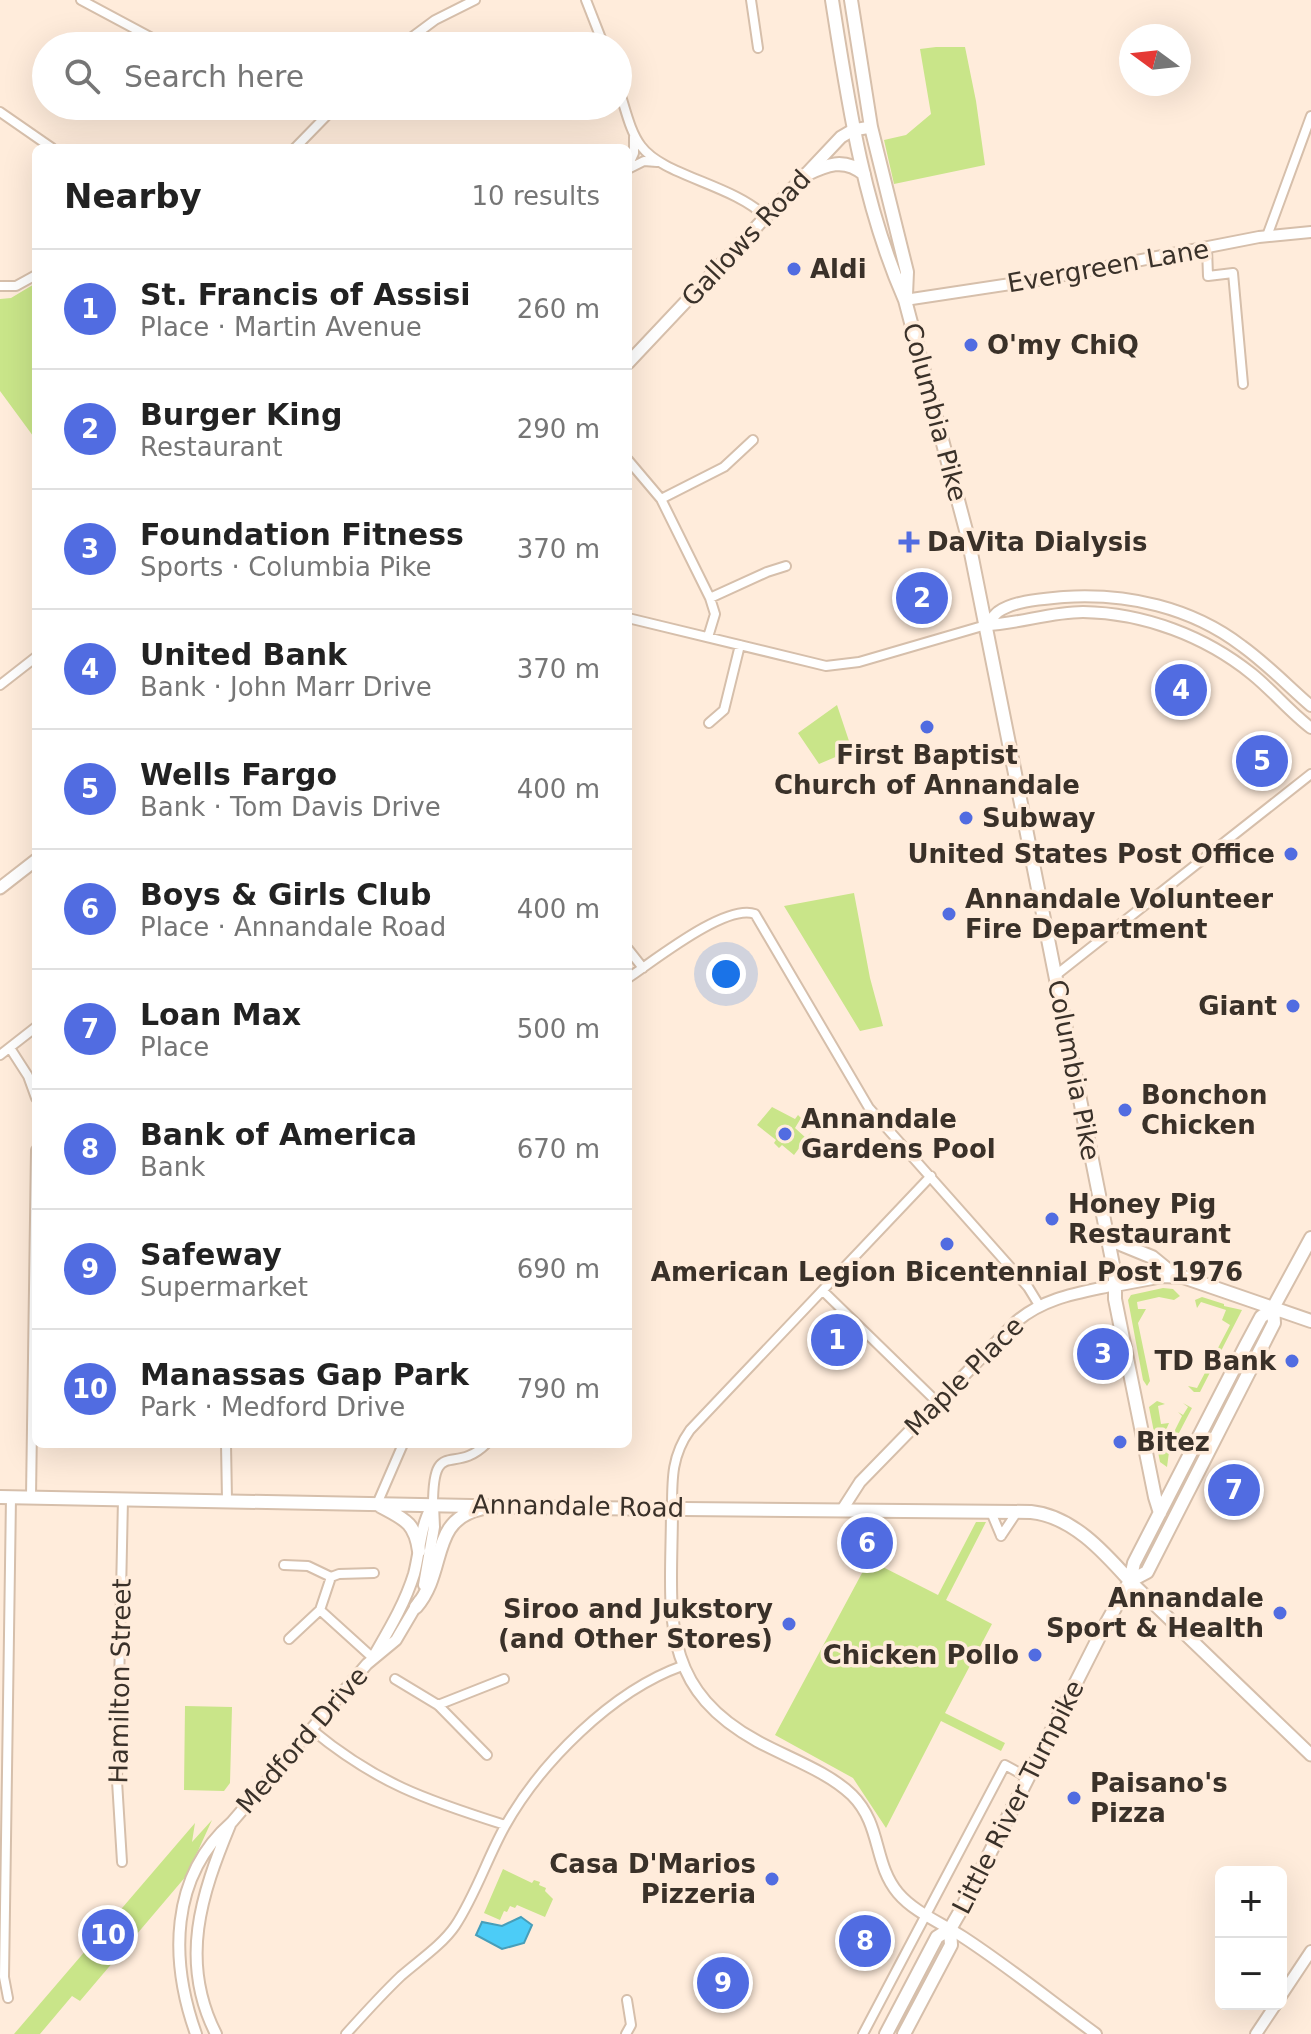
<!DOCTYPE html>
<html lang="en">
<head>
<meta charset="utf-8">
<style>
  body { margin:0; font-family:"DejaVu Sans",sans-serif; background:#f2f2f2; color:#222 }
  .controls { position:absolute; right:24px; bottom:24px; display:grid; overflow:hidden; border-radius:12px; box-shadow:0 8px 32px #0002 }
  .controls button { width:72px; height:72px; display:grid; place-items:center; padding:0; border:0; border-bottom:2px solid #e0e0e0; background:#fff; color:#222; font:40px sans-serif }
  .compass { position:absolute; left:1119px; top:24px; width:72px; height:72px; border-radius:50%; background:#fff; box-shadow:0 8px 32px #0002; rotate:285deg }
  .you { position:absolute; left:726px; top:974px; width:28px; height:28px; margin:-20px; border:6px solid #fff; border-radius:50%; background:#1a73e8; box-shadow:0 0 0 12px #1a73e833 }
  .badge { display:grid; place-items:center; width:52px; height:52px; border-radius:50%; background:#516ce1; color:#fff; font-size:26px; font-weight:700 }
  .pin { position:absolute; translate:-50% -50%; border:4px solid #fff; box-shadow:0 2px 8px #0006 }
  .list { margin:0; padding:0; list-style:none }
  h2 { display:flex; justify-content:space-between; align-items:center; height:104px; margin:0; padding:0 32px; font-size:34px }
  h2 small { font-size:26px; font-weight:400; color:#767676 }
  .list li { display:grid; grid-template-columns:52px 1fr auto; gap:24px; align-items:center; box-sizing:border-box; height:120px; padding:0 32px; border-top:2px solid #e0e0e0 }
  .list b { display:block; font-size:30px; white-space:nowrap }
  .list p { margin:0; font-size:26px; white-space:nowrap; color:#767676 }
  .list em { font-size:26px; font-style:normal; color:#767676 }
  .icon { flex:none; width:44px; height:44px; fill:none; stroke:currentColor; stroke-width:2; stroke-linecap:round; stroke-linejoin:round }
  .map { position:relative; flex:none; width:1311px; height:2034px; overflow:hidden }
  .search { position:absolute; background:#fff; box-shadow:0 8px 32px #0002; left:32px; top:32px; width:600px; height:88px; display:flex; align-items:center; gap:20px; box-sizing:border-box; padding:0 28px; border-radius:44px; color:#767676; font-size:30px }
  .panel { position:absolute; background:#fff; box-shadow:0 8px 32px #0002; left:32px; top:144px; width:600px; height:1304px; border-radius:12px }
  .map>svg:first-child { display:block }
  .green { fill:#c9e589 }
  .water { fill:#4cccf7; stroke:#479eb9; stroke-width:2 }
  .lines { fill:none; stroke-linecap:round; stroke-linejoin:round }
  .minor-casing { stroke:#d6bfab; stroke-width:12 }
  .tertiary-casing { stroke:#d6bfab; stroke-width:14 }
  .secondary-casing { stroke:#d6bfab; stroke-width:15 }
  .primary-casing { stroke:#d6bfab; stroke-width:16 }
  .minor { stroke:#fff; stroke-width:8 }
  .tertiary { stroke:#fff; stroke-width:10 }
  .secondary { stroke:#fff; stroke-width:11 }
  .primary { stroke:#fff; stroke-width:12 }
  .poi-dot { fill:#516ce1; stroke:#ffecdb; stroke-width:3 }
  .labels { text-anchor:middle; stroke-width:7; stroke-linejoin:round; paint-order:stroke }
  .street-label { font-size:26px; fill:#3a3129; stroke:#ffecdb }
  .poi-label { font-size:26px; font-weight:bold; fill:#3a3129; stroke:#ffecdb; text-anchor:start }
</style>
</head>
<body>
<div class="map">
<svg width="1311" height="2034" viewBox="0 0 1311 2034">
  <rect width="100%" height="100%" fill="#ffecdb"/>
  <path class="green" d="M936 47H965L976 101 985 165 894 184 884 140 906 135 931 114 920 49Z
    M36 283V440L0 391V299L11 298Z
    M837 705 852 750 819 764 798 733Z
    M854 893 870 978 883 1026 860 1031 784 906Z
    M772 1107 795 1119 798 1115 801 1118 795 1128 806 1138 812 1131 794 1155 782 1145 779 1148 774 1143 776 1140 757 1125Z
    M1163 1288 1173 1289 1180 1296 1174 1300 1159 1297 1137 1302 1138 1309H1146L1138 1323 1150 1381 1147 1386 1143 1380 1128 1300 1131 1295Z
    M1202 1297 1224 1304V1306L1242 1310 1200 1392H1194L1188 1386 1197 1388 1230 1325 1222 1320 1226 1310 1201 1302 1197 1308 1195 1300Z
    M1157 1401 1165 1404 1158 1406 1161 1424 1169 1423 1166 1430 1173 1434 1182 1416 1178 1412 1183 1415 1188 1407 1183 1403 1192 1408 1169 1452 1167 1467 1160 1462 1149 1407Z
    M976 1522H986L946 1600 992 1624 945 1713 1005 1743 1001 1751 941 1721 886 1828 853 1778 775 1735 869 1560 938 1595Z
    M185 1706 232 1707 230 1783 224 1791 184 1790Z
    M212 1820 187 1875 80 2001 72 1996 40 2034H14L195 1823 192 1842Z
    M503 1869 532 1883 534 1880 540 1882 539 1885 546 1888 545 1891 553 1899 545 1917 517 1905 515 1908 510 1906 507 1912 504 1911 500 1920 484 1913Z"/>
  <path class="water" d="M521 1917 532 1925 524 1943 502 1949 476 1935 482 1922 502 1926Z"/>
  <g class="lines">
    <defs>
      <path id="minor" d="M81 0 167 46
        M586 0 604 46
        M751 0 758 48
        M400 46 435 20 475 0
        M618 87C625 106 629 130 641 146 663 176 732 184 766 217
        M0 112 52 148
        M295 148 336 106
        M628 166 634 153V137
        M628 169 644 161 657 162
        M1267 236 1311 116
        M1207 248 1208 276 1233 273 1243 384
        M0 286H16L36 275
        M628 460 661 499 710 598 715 614 708 637
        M661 499 724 467 753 440
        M710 598 767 572 786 566
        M628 618 826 666 859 662 986 625
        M0 685 36 657
        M709 723 724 710 740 645
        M628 949 643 968
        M1056 975 1311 774
        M628 978C654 961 726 903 755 914L869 1108 1028 1287 1039 1305
        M10 1048 28 1076 36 1098
        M0 1055 36 1027
        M823 1291 937 1402
        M226 1444 227 1500
        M31 1497 36 1150
        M377 1504 403 1444
        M433 1505C433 1436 454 1476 486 1444
        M672 1508C672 1478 672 1455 690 1430L931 1176
        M991 1512 1001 1536
        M1001 1536 1017 1512
        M284 1565 308 1566 331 1577
        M320 1610 373 1658
        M289 1639 320 1610 331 1577 339 1574 374 1573
        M395 1679 438 1705 487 1755
        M438 1705 504 1679
        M311 1729C376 1783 426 1800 505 1825
        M122 1862 117 1781 123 1499
        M8 1998 4 1977 11 1497
        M346 2034C364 2014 382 1994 401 1976 418 1961 442 1945 455 1926 475 1896 487 1859 504 1828 540 1763 612 1691 682 1666
        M626 2034 631 2025 627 2000
        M863 2034 1005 1765 1027 1777"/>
      <path id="tertiary" d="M905 300 1044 279 1259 237 1311 232
        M986 625C990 621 994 615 998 612 1015 600 1044 599 1064 597 1127 593 1191 607 1242 646 1267 664 1288 686 1311 706
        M986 625C1018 624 1050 612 1083 612 1144 613 1205 636 1252 674 1273 691 1290 712 1311 728
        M672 1508C672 1609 655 1685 757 1741 788 1758 827 1771 852 1795 882 1825 873 1863 898 1893 915 1913 942 1923 963 1937 1009 1967 1052 2002 1096 2034
        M842 1510 860 1482 1017 1321C1046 1297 1079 1293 1115 1285
        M424 1585 434 1527 433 1505
        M375 1654C390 1628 405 1603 414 1574 420 1551 420 1527 432 1506
        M1281 1996 1311 1951
        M196 2034C170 1961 169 1877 232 1822L367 1664 396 1640 419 1601
        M216 2034C179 1961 201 1895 230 1825
        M1256 2034 1276 2004"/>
      <path id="secondary" d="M628 363 841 137 853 130 871 127
        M0 888 36 860
        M1130 1581 1311 1755"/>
      <path id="primary" d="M832 0C848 102 863 205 905 300L968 538 1115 1275V1299L1155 1497 1160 1513
        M851 0 871 127 907 272 906 295
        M805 175C826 165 844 157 864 174
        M1108 1239 1152 1257 1174 1275
        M1115 1285 1163 1276 1183 1277 1311 1321
        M0 1497 577 1508 1031 1512C1072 1516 1104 1552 1130 1581
        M380 1506C404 1519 415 1522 419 1551
        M1130 1581 1147 1572 1274 1323 1273 1308
        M416 1607C447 1571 429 1521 480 1509
        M886 2034 937 1937 950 1929 961 1910 1101 1633 1130 1581 1134 1563 1246 1345 1261 1317 1273 1308 1311 1238
        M904 2034 951 1945 950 1929"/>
    </defs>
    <use href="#minor" class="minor-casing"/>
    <use href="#tertiary" class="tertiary-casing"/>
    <use href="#secondary" class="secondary-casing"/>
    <use href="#primary" class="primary-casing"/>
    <use href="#minor" class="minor"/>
    <use href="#tertiary" class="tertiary"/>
    <use href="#secondary" class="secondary"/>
    <use href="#primary" class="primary"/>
  </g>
  <g class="poi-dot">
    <circle cx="794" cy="269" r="8"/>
    <circle cx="971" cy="345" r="8"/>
    <path d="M905 530h8v8h8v8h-8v8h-8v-8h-8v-8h8z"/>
    <circle cx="927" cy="727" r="8"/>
    <circle cx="966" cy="818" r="8"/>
    <circle cx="1291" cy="854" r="8"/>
    <circle cx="949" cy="914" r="8"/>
    <circle cx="1293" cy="1006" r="8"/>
    <circle cx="1125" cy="1110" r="8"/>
    <circle cx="785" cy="1134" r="8"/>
    <circle cx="1052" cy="1219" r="8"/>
    <circle cx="947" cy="1244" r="8"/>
    <circle cx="1292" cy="1361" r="8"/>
    <circle cx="1120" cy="1442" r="8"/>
    <circle cx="1280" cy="1613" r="8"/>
    <circle cx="789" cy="1624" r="8"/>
    <circle cx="1035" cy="1655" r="8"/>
    <circle cx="1074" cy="1798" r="8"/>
    <circle cx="772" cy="1879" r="8"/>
  </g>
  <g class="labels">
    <g class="street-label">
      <text transform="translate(746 238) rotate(-47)" y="9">Gallows Road</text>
      <text transform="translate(1108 266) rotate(-10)" y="9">Evergreen Lane</text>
      <text transform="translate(935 412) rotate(75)" y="9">Columbia Pike</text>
      <text transform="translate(1074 1070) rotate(79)" y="9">Columbia Pike</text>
      <text transform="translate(964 1376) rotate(-45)" y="9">Maple Place</text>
      <text transform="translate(578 1506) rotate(1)" y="9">Annandale Road</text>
      <text transform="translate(120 1681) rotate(-89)" y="9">Hamilton Street</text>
      <text transform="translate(302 1740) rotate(-49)" y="9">Medford Drive</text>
      <text transform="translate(1018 1797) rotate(-63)" y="9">Little River Turnpike</text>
    </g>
    <g class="poi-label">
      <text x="810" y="278">Aldi</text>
      <text x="987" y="354">O'my ChiQ</text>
      <text x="927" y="551">DaVita Dialysis</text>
      <text x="927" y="764" text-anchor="middle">First Baptist<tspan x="927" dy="30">Church of Annandale</tspan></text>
      <text x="982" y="827">Subway</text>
      <text x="1275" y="863" text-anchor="end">United States Post Office</text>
      <text x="965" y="908">Annandale Volunteer<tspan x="965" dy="30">Fire Department</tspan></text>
      <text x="1277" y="1015" text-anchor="end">Giant</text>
      <text x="1141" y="1104">Bonchon<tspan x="1141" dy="30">Chicken</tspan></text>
      <text x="801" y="1128">Annandale<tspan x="801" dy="30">Gardens Pool</tspan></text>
      <text x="1068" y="1213">Honey Pig<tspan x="1068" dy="30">Restaurant</tspan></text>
      <text x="947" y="1281" text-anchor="middle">American Legion Bicentennial Post 1976</text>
      <text x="1276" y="1370" text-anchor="end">TD Bank</text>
      <text x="1136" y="1451">Bitez</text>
      <text x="1264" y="1607" text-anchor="end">Annandale<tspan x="1264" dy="30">Sport &amp; Health</tspan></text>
      <text x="773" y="1618" text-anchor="end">Siroo and Jukstory<tspan x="773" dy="30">(and Other Stores)</tspan></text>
      <text x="1019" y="1664" text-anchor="end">Chicken Pollo</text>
      <text x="1090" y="1792">Paisano's<tspan x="1090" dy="30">Pizza</tspan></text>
      <text x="756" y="1873" text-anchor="end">Casa D'Marios<tspan x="756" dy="30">Pizzeria</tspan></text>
    </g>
  </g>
</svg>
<div class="controls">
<button>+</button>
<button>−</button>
</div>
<svg class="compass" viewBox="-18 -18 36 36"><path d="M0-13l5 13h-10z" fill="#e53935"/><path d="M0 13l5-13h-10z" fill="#767676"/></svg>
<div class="you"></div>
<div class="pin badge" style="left:837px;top:1340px">1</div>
<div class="pin badge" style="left:922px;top:598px">2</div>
<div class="pin badge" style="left:1103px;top:1354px">3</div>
<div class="pin badge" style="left:1181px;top:690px">4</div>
<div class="pin badge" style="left:1262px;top:761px">5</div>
<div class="pin badge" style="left:867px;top:1543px">6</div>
<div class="pin badge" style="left:1234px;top:1490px">7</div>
<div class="pin badge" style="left:865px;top:1941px">8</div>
<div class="pin badge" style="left:723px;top:1983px">9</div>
<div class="pin badge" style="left:108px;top:1935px">10</div>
<div class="search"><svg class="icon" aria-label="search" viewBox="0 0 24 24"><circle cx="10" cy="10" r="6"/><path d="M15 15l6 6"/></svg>Search here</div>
<section class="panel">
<h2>Nearby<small>10 results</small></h2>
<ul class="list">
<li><span class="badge">1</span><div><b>St. Francis of Assisi</b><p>Place · Martin Avenue</p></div><em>260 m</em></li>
<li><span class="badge">2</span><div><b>Burger King</b><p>Restaurant</p></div><em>290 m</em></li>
<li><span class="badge">3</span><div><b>Foundation Fitness</b><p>Sports · Columbia Pike</p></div><em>370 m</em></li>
<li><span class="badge">4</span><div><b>United Bank</b><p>Bank · John Marr Drive</p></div><em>370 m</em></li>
<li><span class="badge">5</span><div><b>Wells Fargo</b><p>Bank · Tom Davis Drive</p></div><em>400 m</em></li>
<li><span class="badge">6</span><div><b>Boys &amp; Girls Club</b><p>Place · Annandale Road</p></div><em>400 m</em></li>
<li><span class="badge">7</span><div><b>Loan Max</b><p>Place</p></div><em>500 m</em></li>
<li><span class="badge">8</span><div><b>Bank of America</b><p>Bank</p></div><em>670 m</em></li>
<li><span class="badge">9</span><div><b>Safeway</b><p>Supermarket</p></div><em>690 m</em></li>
<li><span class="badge">10</span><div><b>Manassas Gap Park</b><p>Park · Medford Drive</p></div><em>790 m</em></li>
</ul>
</section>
</div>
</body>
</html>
